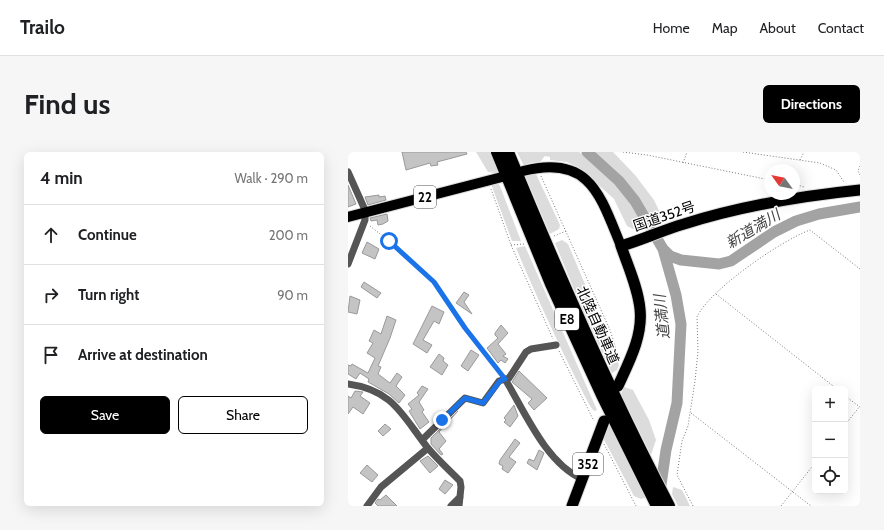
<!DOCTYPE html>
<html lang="en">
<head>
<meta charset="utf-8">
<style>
  body { margin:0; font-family:Cabin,"Noto Sans JP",sans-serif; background:#f6f6f6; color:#202124 }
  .controls { position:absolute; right:12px; bottom:12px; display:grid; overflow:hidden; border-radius:6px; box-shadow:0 4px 16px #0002 }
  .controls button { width:36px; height:36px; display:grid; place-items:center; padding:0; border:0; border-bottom:1px solid #e0e0e0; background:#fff; color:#202124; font:20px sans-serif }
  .compass { position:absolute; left:416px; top:12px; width:36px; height:36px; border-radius:50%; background:#fff; box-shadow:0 4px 16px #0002; rotate:303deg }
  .stop { position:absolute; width:12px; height:12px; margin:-9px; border:3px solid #1a73e8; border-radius:50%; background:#fff }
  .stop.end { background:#1a73e8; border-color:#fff; box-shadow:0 1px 4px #0008 }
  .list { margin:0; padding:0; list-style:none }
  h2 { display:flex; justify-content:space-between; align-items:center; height:52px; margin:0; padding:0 16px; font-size:17px }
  h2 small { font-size:13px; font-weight:400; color:#757577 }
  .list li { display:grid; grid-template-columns:26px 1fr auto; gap:12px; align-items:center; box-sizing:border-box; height:60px; padding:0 16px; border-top:1px solid #e0e0e0 }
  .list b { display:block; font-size:15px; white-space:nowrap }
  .list em { font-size:13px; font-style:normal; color:#757577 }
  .actions { display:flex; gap:8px; padding:12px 16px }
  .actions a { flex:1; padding:9px 0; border:1px solid #000; border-radius:6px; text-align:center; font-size:14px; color:#000 }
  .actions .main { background:#000; color:#fff }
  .icon { flex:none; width:22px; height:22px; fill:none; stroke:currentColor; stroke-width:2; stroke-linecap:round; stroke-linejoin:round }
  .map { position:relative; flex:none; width:512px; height:354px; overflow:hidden; border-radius:6px }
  header { display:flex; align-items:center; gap:24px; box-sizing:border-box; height:56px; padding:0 20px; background:#fff; border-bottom:1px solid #e0e0e0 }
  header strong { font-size:19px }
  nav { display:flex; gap:22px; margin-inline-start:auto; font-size:14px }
  .intro { display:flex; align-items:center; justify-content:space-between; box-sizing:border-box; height:96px; padding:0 24px }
  h1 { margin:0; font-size:28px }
  .button { padding:10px 18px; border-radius:6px; background:#000; color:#fff; font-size:14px; font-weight:700 }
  main { display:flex; gap:24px; padding:0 24px }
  aside { flex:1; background:#fff; border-radius:6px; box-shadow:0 4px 16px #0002 }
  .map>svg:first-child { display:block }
  .green { fill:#dcdcdc }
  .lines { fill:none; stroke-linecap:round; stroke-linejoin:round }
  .river { stroke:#a3a3a3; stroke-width:11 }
  .building { fill:#c4c4c4; stroke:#999 }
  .primary-casing { stroke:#dbdbdb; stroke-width:12 }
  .trunk-casing { stroke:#dbdbdb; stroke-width:13 }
  .motorway-casing { stroke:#dbdbdb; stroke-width:14 }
  .path { stroke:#777; stroke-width:1; stroke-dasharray:1 2; stroke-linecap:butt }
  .minor { stroke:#555; stroke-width:7 }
  .primary { stroke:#000; stroke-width:10 }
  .trunk { stroke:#000; stroke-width:11 }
  .motorway { stroke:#000; stroke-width:12 }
  .route { stroke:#1a73e8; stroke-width:5 }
  .labels { text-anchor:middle; stroke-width:3; stroke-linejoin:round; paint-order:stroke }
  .shield { fill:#fff; stroke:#4c4c4c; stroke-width:1 }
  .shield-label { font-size:13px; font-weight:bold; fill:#000 }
  .street-label { font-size:14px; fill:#000; stroke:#fff }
  .water-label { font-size:15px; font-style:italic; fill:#444; stroke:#fff }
</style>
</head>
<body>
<header>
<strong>Trailo</strong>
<nav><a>Home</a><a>Map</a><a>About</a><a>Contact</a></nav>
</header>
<div class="intro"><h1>Find us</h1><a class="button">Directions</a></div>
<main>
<aside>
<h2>4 min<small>Walk · 290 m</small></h2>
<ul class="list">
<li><svg class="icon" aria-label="ahead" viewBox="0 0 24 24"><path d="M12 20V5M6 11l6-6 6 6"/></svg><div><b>Continue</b></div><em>200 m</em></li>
<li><svg class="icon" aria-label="right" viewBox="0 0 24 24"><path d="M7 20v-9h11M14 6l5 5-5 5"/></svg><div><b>Turn right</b></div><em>90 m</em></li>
<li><svg class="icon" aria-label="arrive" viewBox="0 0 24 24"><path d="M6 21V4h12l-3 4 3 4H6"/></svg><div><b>Arrive at destination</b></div></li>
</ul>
<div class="actions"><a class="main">Save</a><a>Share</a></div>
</aside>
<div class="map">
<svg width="512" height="354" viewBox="0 0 512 354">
  <rect width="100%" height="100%" fill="#fff"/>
  <path class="green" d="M128 0H144L152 22 140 20Z
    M169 0H231L246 9 269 29 285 51 296 72 285 77 279 74 266 47 233 17 219 10 202 8V5L197 4 192 10 181 11 176 14Z
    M242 0H265L287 23 306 48 314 65 301 70C284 40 269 22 242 0Z
    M187 20 212 73 211 77 202 82 177 23Z
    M149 30 152 34 173 89H164L143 32Z
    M214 88 220 92 271 213 269 218 264 221 235 159 207 91Z
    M177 94 249 258 246 259 242 254C215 203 191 150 168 96Z
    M276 235 285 238 301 268 308 288 303 303 273 242Z
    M259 272H263L300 345 293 347 286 344 253 282Z
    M325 335 334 338 342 354H330L324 342Z"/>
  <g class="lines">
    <path class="river" d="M239 0 271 29 287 49 315 97 328 143 333 172 329 251 318 298 312 340
      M315 97 322 104 333 108 371 112 383 109 426 80 448 69 471 62 512 55"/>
  </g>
  <path class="building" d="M54 0H118L119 2 89 10 90 13 83 14 82 11 58 18Z
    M0 33 8 52 0 55Z
    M31 43V45L37 44 38 48 20 53 17 45Z
    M39 62 40 69 35 72 30 73 29 68 23 69 22 66Z
    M19 90 31 97 27 107 14 101Z
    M16 130 33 141 29 146 13 135Z
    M116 140 121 143 116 150 124 162 108 151Z
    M2 144 12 148 9 162 0 160Z
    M84 154 96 160 91 172 86 169 75 188 84 193 79 201 65 192Z
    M39 164 48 168 42 186 30 214 33 215 30 222 42 231 49 221 54 225 48 234 57 243 51 251 41 242 20 230 21 227 12 221 8 227 0 222V213L3 214 4 212 20 221 27 206 19 201 25 191 21 189 26 178 33 182Z
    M153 173 160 181 150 192 158 202 155 204 160 207 157 211 153 208 150 211 139 196 150 186 147 183V181Z
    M123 198 131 203 120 219 113 214Z
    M91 202 96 206 95 209 100 213 94 223 82 215Z
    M171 219 199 246 186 258 180 251 184 247 164 230Z
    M74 234 80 237 71 250 76 258 74 260 81 270 72 277 61 259 64 257 60 252 71 243 69 241Z
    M7 239 15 240 12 244 22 251 15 262 5 255 0 262V244L3 246Z
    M166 253 170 264 162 275 156 270 158 268 156 266Z
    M110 259 91 280 98 289 91 297 95 302 93 303 83 292V286Z
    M37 272 43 277 35 284 30 279Z
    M167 287 172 291 161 305 168 310 160 321 154 317 155 314 151 312 152 308Z
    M191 298 196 301 189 318 179 311 181 307 186 309Z
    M80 304 90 314 82 321 72 309Z
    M19 313 30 323 24 330 12 321Z
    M97 328 105 333 97 342 91 337Z
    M38 343 49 354H30L27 351 30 347 32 348Z"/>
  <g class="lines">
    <defs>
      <path id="primary" d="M175 19C242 2 252 43 273 94
        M0 65 154 25"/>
      <path id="trunk" d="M270 234C281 210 295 184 292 157 290 136 280 114 273 94 294 88 315 78 336 72 393 54 453 44 512 38
        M224 354 256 269"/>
      <path id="motorway" d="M149 0 203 132 254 243 309 354
        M160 0C209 120 261 239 321 354"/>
    </defs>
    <use href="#primary" class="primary-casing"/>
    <use href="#trunk" class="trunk-casing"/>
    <use href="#motorway" class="motorway-casing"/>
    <path class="path" d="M275 0 299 3 422 28
      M395 0 472 11 488 18 496 30
      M452 8 456 0
      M335 11 339 0
      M512 14 510 19 512 23
      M193 24 262 178 272 209
      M446 32 456 35
      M143 37 163 93 205 187
      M22 74 41 89 86 130 117 176 153 222
      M206 84 218 79
      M163 93 176 92
      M368 142 489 237
      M211 199 246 269
      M497 244 512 255
      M343 261 463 354
      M497 273 512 254
      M256 292 288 354
      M345 354 329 323 334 289 340 274 347 229 350 199 349 165C361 138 434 88 462 78L512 117
      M433 354 467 311"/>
    <path class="minor" d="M0 20 17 58V68L0 112
      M157 227C177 260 198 311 234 327
      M0 232C45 238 54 263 79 295 89 307 101 318 112 329L113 335 111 354
      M74 288 117 246 135 251 151 229 161 226 178 200 183 197 208 193
      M19 354 33 335 80 296
      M103 354 112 345"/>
    <use href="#primary" class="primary"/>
    <use href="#trunk" class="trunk"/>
    <use href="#motorway" class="motorway"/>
  </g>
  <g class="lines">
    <path class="route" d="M41 89 86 130 117 176 157 227 152 229 135 251 117 246 94 268"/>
  </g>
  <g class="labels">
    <g class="shield">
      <rect x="66" y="34" width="22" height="22" rx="3"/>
      <rect x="207" y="156" width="24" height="22" rx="3"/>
      <rect x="225" y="301" width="30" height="22" rx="3"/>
    </g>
    <g class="shield-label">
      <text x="77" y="50">22</text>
      <text x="219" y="172">E8</text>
      <text x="240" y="317">352</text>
    </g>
    <g class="street-label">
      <text transform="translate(316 64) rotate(-19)" y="5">国道352号</text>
      <text transform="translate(250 173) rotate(66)" y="5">北陸自動車道</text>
    </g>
    <g class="water-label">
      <text transform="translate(405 77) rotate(-31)" y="5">新道満川</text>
      <text transform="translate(314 165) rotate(-96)" y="5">道満川</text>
    </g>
  </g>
</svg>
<div class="controls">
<button>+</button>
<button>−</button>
<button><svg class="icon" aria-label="locate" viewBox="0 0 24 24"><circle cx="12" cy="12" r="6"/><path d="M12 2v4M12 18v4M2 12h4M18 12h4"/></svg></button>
</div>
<svg class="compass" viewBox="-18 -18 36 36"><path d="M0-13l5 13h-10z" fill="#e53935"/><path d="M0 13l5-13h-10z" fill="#757577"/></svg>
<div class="stop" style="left:41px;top:89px"></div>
<div class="stop end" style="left:94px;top:268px"></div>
</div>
</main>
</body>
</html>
